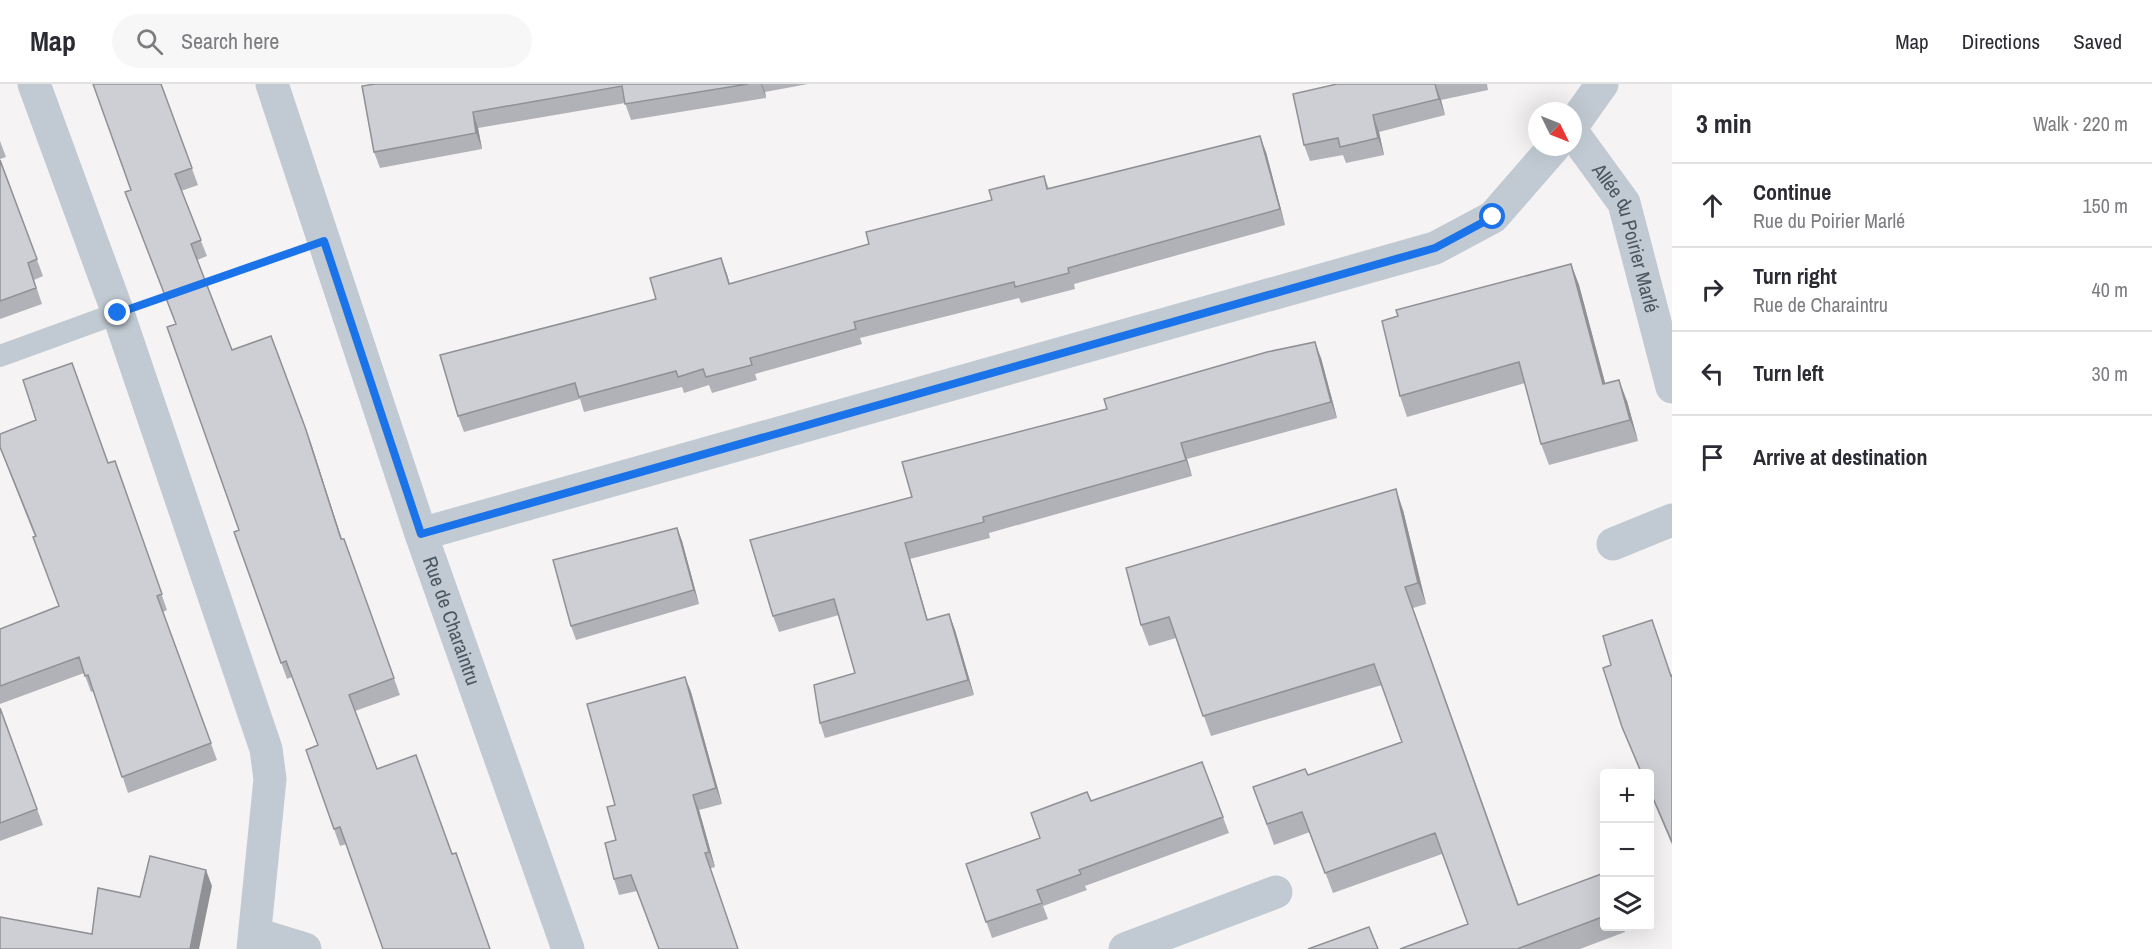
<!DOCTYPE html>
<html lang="en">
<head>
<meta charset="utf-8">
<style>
  body { margin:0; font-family:"Archivo Narrow",sans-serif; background:#f7f7f7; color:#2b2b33 }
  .controls { position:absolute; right:18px; bottom:18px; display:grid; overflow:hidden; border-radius:6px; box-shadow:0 6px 24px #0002 }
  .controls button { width:54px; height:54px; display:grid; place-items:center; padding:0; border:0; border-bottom:2px solid #e1e1e2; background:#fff; color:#2b2b33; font:30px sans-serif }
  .compass { position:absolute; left:1528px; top:18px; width:54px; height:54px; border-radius:50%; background:#fff; box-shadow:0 6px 24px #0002; rotate:133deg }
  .stop { position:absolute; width:18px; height:18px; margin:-14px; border:4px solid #1a73e8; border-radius:50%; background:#fff }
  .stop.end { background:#1a73e8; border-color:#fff; box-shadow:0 2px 6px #0008 }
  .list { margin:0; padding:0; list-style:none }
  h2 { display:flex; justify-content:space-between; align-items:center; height:78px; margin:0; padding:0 24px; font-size:26px }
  h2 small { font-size:20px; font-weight:400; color:#7c7c81 }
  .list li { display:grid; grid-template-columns:39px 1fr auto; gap:18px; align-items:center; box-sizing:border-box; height:84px; padding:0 24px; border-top:2px solid #e1e1e2 }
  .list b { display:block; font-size:22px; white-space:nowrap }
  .list p { margin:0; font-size:20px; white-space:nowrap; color:#7c7c81 }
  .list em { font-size:20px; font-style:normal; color:#7c7c81 }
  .icon { flex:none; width:33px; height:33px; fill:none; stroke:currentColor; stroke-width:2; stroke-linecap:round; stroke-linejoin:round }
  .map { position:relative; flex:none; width:1672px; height:865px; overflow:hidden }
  header { display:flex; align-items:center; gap:36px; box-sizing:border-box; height:84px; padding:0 30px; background:#fff; border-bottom:2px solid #e1e1e2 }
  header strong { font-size:28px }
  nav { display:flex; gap:33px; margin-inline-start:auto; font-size:21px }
  .search { width:420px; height:54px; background:#f7f7f7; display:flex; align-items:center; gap:15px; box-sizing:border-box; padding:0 21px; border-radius:33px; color:#7c7c81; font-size:22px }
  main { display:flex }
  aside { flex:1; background:#fff }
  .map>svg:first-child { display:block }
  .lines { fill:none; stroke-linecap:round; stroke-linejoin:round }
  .path { stroke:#7ad0a6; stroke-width:4; stroke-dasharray:4.5 3; stroke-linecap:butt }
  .lane { stroke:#c1cad2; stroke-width:22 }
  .street { stroke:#c1cad2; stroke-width:33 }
  .wall { fill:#b0b2b7 }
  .shaded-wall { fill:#909195 }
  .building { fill:#cdcfd5; stroke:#909195; stroke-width:1.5 }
  .route { stroke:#1a73e8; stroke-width:8 }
  .labels { text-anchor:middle; stroke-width:6; stroke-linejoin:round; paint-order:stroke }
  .street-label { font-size:20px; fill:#4a5661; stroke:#fff }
</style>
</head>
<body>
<header>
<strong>Map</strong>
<div class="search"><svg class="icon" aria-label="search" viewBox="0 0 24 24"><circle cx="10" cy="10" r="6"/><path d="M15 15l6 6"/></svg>Search here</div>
<nav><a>Map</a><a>Directions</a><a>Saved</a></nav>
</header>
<main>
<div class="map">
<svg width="1672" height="865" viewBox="0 0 1672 865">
  <rect width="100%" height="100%" fill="#f5f3f3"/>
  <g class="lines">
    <path class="path" d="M203 199 283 171"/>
    <path class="lane" d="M0 272 118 229"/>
    <g class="street">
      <path d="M34 0 118 229 266 665 270 695 253 865"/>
      <path id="s1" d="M272 0 421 450 568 865"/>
      <path d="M1573 41 1602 0"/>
      <path id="s2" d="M1573 49 1624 119 1672 303"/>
      <path d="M421 450 1435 164 1493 133 1554 63"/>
      <path d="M1613 460 1672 436"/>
      <path d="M256 850 305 865"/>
      <path d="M1125 865 1276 808"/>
    </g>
  </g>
  <path class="wall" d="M161 0 198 101 181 107 207 172 197 176 232 266 305 343 342 455H344L400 611 355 627 377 685 452 770 490 865 346 760 340 762 306 666 318 661 292 593 287 595 234 448 239 446 176 240 131 106Z
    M375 0H808L765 8 766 14 631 36 625 19 478 44 482 65 380 84 374 68Z
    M1337 0H1487L1488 6 1441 16 1445 31 1379 48 1384 71 1346 79 1343 71 1310 77 1304 61Z
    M0 57 6 73 0 75Z
    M1266 68 1285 141 1074 200 1075 205 1021 219 1019 214 860 254 862 260 755 290 757 296 712 309 709 301 684 309 682 303 584 328 580 315 464 348 458 332 656 215 721 174 730 200 869 160 992 116 1044 92 1049 105Z
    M0 76 43 192 34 196 42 220 0 235Z
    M1571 180 1579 201 1605 299 1627 317 1638 357 1549 381 1541 360 1525 299 1407 333 1400 312 1398 232Z
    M1321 274 1337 334 1187 375 1192 392 989 449 990 454 910 475 928 536 949 530 955 546 974 611 825 654 820 639 855 589 839 531 779 548 773 532 912 413Z
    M36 336 108 379 115 377 167 526 163 528 217 676 128 709 94 607 91 608 84 589 0 620V545L59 522 35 453 0 364Z
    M1403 426 1426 520 1413 524 1519 821 1605 792V843H1623L1625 848 1580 865H1400L1468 840 1442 770 1333 809 1310 748 1274 761 1253 703 1308 691 1402 658 1382 601 1211 652 1176 554 1149 562 1141 541Z
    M677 444 682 457 699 520 576 556 571 542Z
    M1658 553 1671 592 1672 591V761L1650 709V690H1641L1622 643 1611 581Z
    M685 593 691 608 722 720 699 726 715 783 637 807 619 811 614 795 616 756 615 721Z
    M0 624 43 741 0 757Z
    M1202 678 1229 749 1085 802 1087 806 1043 822 1048 835 992 854 966 780 1040 754 1091 717Z"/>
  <path class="shaded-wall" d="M761 0H762L765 8 766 14Z
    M1435 0 1441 16 1445 31 1439 15Z
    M473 28 478 44 482 65 476 49Z
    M1373 31 1379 48 1384 71 1378 54Z
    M1260 52 1266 68 1285 141 1280 125Z
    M721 174 727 190 734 216 729 200Z
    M1571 180 1579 201 1611 321 1603 300Z
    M1315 258 1321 274 1337 334 1331 318Z
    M1619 296 1627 317 1638 357 1630 336Z
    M305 343 311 359 347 472 341 455Z
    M1181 359 1187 375 1192 392 1186 376Z
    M1396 405 1403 426 1426 520 1418 499Z
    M677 444 682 457 699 520 694 506Z
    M905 459 910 475 932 552 927 536Z
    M949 530 955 546 974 611 968 596Z
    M685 593 691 608 722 720 716 704Z
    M693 711 699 726 715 783 709 768Z
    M206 786 212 802 199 865H190Z"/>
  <path class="building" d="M93 0H161L192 84 175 90 201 156 191 160 232 266 271 252 305 343 341 455H344L394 594 349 611 377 685 416 671 452 770 456 769 490 865H383L340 743 334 745 306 666 318 661 286 577 281 579 234 448 239 446 167 243 176 240 125 108 131 106Z
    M375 0H748L625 20 622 2 473 28 476 49 374 68 362 2Z
    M1337 0H1435L1439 15 1373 31 1378 54 1340 63 1338 54 1304 61 1293 10Z
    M1260 52 1280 125 1068 184 1069 189 1015 203 1014 198 854 238 856 245 750 274 752 281 706 293 703 285 678 293 676 287 579 313 575 299 458 332 440 271 656 215 650 194 721 174 729 200 869 160 866 148 992 116 989 106 1044 92 1047 105Z
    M0 76 37 175 28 179 36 204 0 217Z
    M1571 180 1603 300 1619 296 1630 336 1541 360 1519 278 1400 312 1382 237 1398 232 1396 226Z
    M1315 258 1331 318 1181 359 1186 376 983 433 984 438 905 459 927 536 949 530 968 596 820 639 814 601 855 589 834 515 773 532 750 456 912 413 902 378 1107 325 1104 315 1267 268Z
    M72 279 108 379 115 377 162 510 157 512 211 659 122 693 88 591 85 592 79 573 0 602V545L59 522 33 453 36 452 0 363V350L36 336 23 296Z
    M1396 405 1418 499 1405 503 1518 821 1604 789 1605 792V832L1517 865H1400L1468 840 1435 749 1325 789 1302 728 1267 740 1253 703 1305 685 1308 691 1402 658 1374 580 1203 632 1169 533 1141 541 1126 484Z
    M677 444 694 506 571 542 553 476Z
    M1652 536 1671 592 1672 591V758L1650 707V690H1642L1622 643 1603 584 1611 581 1603 552Z
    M685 593 716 704 693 711 709 768 705 769 738 865H659L631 791 614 795 605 759 616 756 607 723 615 721 587 620Z
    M0 624 37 725 0 739Z
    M1202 678 1223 733 1079 786 1081 790 1037 806 1042 819 986 838 966 780 1040 754 1031 729 1087 708 1091 717Z
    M150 772 206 786 190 865H0V833L92 850 98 804 140 813Z
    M1369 843 1378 865H1308Z"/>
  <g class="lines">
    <path class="route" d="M118 229 324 157 421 450 1435 164 1493 133"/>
  </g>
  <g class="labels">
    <g class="street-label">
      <text dy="7" stroke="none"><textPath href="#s2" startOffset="120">Allée du Poirier Marlé</textPath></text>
      <text dy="7" stroke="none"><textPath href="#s1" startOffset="566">Rue de Charaintru</textPath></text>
    </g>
  </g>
</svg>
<div class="controls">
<button>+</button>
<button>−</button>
<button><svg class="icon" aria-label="layers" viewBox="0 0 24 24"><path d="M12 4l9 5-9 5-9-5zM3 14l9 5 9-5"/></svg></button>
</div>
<svg class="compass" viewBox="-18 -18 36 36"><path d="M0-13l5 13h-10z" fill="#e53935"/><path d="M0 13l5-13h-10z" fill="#7c7c81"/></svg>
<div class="stop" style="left:1493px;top:133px"></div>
<div class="stop end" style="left:118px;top:229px"></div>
</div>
<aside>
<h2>3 min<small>Walk · 220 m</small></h2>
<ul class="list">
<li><svg class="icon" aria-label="ahead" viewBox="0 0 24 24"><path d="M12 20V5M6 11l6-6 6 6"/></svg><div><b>Continue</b><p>Rue du Poirier Marlé</p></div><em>150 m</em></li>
<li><svg class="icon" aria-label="right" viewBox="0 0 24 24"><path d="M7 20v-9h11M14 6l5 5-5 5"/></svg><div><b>Turn right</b><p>Rue de Charaintru</p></div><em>40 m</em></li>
<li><svg class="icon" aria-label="left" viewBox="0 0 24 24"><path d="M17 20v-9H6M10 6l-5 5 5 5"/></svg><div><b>Turn left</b></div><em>30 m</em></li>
<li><svg class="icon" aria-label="arrive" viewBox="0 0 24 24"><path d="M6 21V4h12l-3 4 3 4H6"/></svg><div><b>Arrive at destination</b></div></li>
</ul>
</aside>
</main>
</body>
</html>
